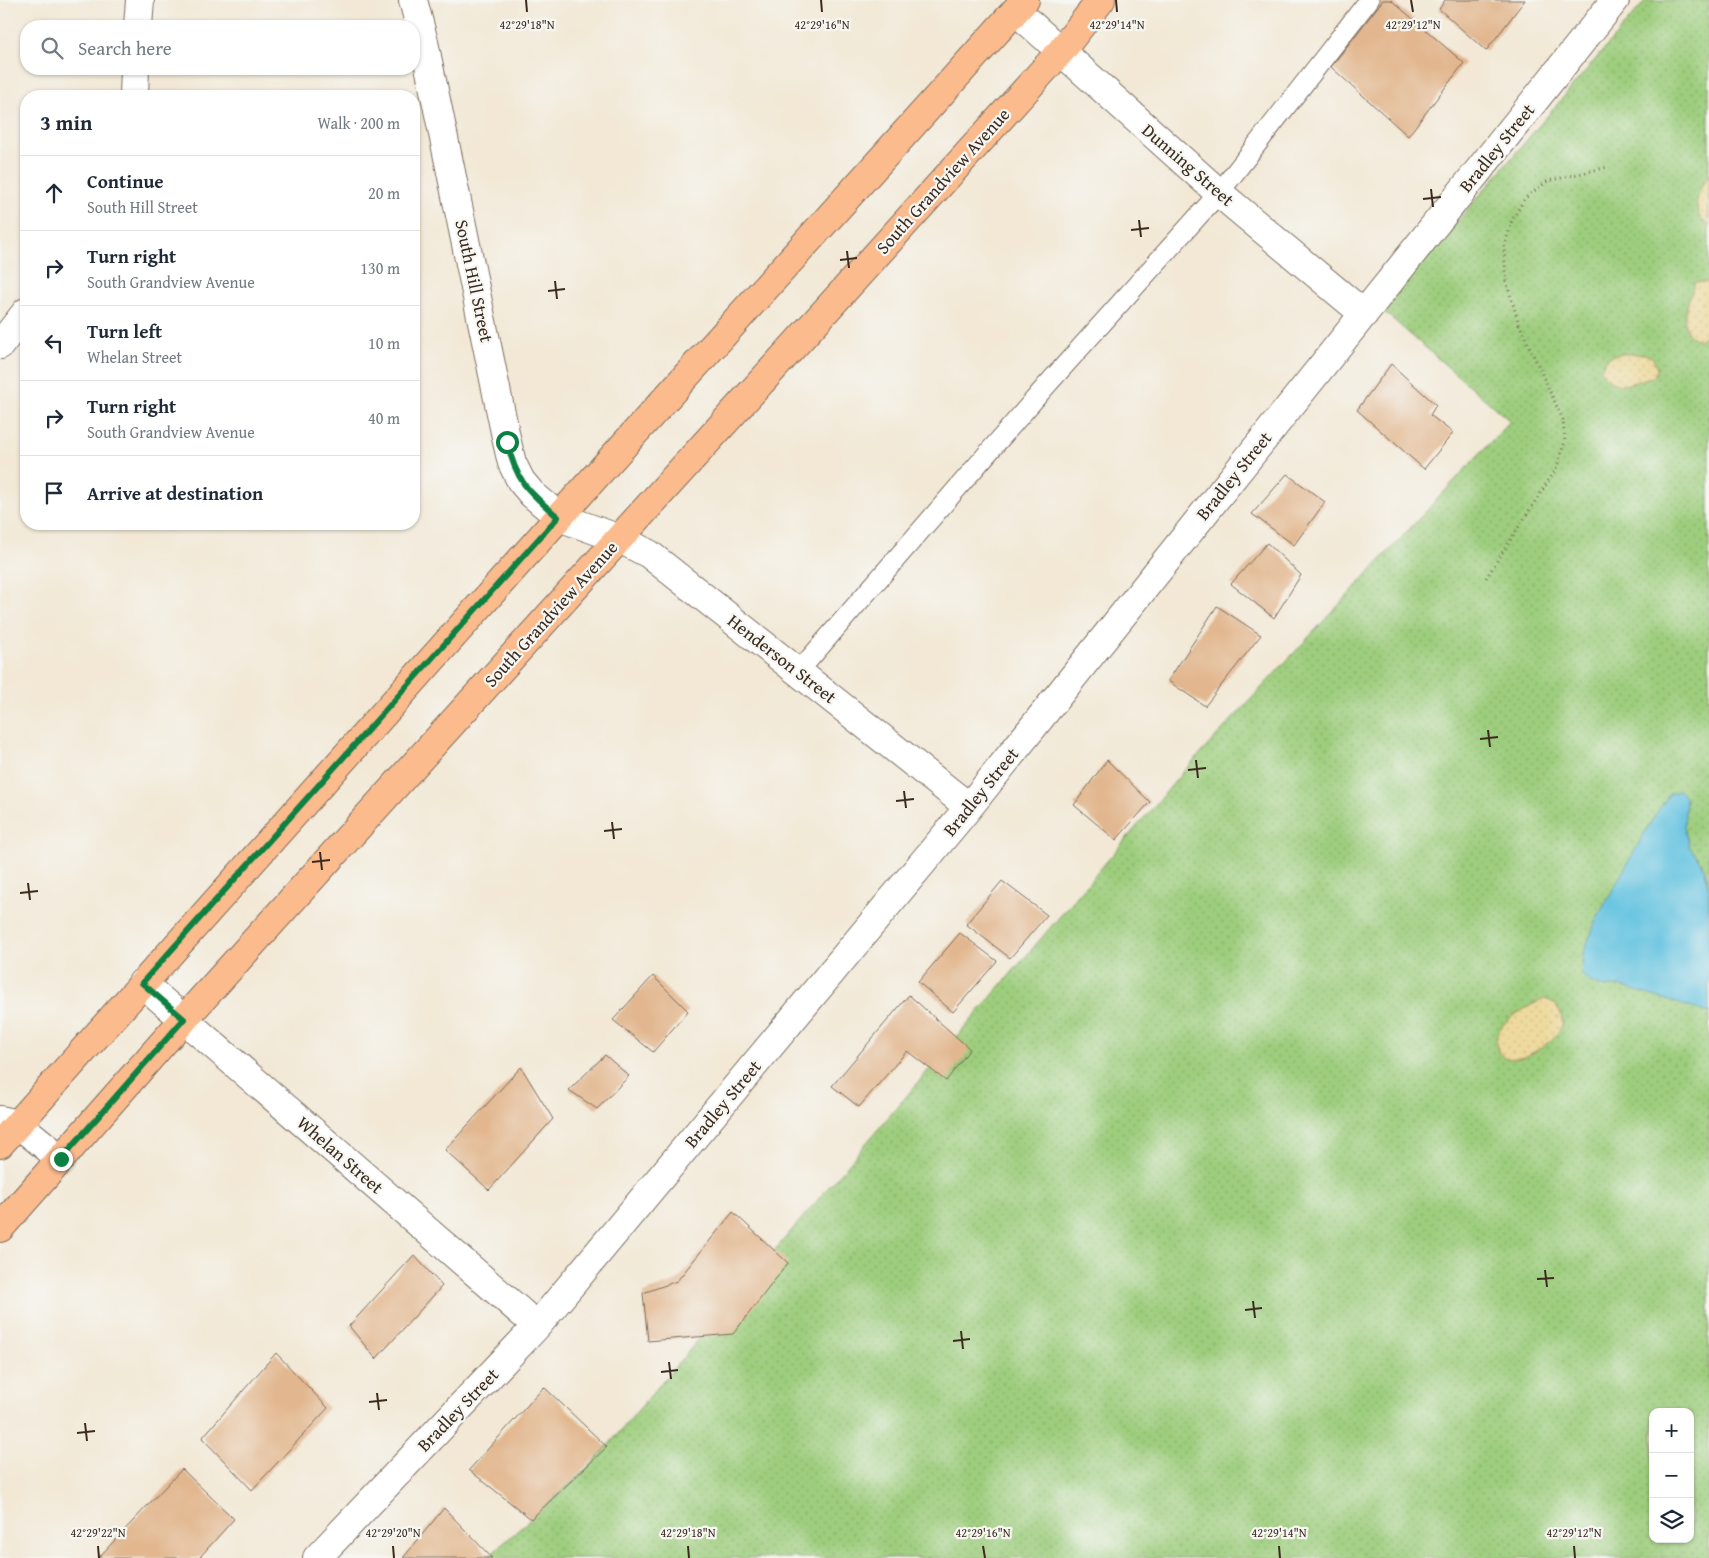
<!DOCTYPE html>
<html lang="en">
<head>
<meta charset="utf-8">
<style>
  body { margin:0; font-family:"Gentium Book Plus",serif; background:#f2f2f3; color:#1f2937 }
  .controls { position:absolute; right:15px; bottom:15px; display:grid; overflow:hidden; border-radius:10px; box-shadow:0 1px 4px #0004 }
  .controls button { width:45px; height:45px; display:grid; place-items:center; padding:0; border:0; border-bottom:1px solid #e0e1e3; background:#fff; color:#1f2937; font:25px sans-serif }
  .stop { position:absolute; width:15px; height:15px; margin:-11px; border:4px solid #0b8043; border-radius:50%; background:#fff }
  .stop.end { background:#0b8043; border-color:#fff; box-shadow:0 1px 5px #0008 }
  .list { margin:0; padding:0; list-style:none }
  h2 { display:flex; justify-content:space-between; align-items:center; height:65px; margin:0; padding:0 20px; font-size:21px }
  h2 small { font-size:16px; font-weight:400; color:#747a83 }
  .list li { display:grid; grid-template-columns:32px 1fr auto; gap:15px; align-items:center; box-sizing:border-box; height:75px; padding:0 20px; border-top:1px solid #e0e1e3 }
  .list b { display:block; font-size:19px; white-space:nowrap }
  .list p { margin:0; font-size:16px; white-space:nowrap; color:#747a83 }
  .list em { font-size:16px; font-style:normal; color:#747a83 }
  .icon { flex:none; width:28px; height:28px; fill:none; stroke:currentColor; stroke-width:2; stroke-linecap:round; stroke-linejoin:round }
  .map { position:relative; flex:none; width:1709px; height:1558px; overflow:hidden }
  .search { position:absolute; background:#fff; box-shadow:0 1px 4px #0004; left:20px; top:20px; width:400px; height:55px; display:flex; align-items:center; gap:12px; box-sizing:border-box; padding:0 18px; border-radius:20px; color:#747a83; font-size:19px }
  .panel { position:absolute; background:#fff; box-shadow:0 1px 4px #0004; left:20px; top:90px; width:400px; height:440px; border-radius:20px }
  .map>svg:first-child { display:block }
  .grass { fill:url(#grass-dots); stroke:#6c7c4e; fill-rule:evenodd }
  .sand { fill:url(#sand-dots); stroke:#94825e }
  .water { fill:#62c2e0; stroke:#4e767f }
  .building { fill:#e2b78f }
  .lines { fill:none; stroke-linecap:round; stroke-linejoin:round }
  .lane-casing { stroke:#7b6c5e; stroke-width:21 }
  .street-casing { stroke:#7b6c5e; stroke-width:30 }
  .primary-casing { stroke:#7b6c5e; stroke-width:30 }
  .path { stroke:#7b6c5e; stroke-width:3; stroke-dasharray:1 4; stroke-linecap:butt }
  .lane { stroke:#fff; stroke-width:19 }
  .street { stroke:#fff; stroke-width:28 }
  .primary { stroke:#fbbb8d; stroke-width:28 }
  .route { stroke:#0b8043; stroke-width:6 }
  .ticks { fill:none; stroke:#3b2a1e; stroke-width:2 }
  .labels { text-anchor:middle; stroke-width:4.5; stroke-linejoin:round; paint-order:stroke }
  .street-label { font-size:18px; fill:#3b2a1e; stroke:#f6f6f2 }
  .ticks-label { font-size:12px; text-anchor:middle; fill:#3b2a1e; stroke:#f6f6f2; stroke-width:4.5; stroke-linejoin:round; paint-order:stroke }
</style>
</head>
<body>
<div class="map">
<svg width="1709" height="1558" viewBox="0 0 1709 1558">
  <defs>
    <pattern id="grass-dots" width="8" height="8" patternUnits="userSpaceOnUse" patternTransform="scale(1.25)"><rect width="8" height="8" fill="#9dcd7d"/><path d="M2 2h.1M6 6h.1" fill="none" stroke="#88b06c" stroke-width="1.8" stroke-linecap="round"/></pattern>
    <pattern id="sand-dots" width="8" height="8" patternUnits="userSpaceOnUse" patternTransform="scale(1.25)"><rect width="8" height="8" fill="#eeda9e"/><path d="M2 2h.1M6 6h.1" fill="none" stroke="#cdbb88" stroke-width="1.8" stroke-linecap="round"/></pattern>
  </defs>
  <rect width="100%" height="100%" fill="#f6f6f2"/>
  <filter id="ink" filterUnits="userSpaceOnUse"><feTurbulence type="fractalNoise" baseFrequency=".02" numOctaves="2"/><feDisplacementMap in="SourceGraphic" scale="10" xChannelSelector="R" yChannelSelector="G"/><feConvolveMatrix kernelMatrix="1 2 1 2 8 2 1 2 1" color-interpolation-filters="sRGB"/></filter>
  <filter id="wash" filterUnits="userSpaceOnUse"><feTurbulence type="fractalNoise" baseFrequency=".0096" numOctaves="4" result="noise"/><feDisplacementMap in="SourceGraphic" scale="20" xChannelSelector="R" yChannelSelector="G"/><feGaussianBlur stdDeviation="1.12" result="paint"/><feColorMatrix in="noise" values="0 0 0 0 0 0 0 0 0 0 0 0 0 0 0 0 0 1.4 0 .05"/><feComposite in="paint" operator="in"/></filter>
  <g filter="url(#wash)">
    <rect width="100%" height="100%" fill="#f2e8d5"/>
    <path class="grass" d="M1646 0H1709V1558H487L593 1463 1184 771 1510 421 1382 310ZM1653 1412H1690V1539H1653Z"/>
    <path class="sand" d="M1709 174V225C1706 223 1702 220 1700 217 1692 204 1701 185 1709 174Z
      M1695 282H1707L1709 285V333L1699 340C1673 333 1689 300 1695 282Z
      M1621 354H1645L1653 358 1657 369 1654 377C1631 380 1619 396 1601 370 1605 359 1609 355 1621 354Z
      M1544 999 1555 1003C1559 1010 1563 1016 1562 1025 1558 1040 1525 1061 1510 1059 1507 1058 1502 1055 1499 1053 1498 1050 1496 1045 1496 1042 1495 1022 1529 1006 1544 999Z"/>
    <path class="water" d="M1680 790 1686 799 1684 826 1689 846 1704 867 1709 889V1013L1620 986C1602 988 1594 987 1581 974L1583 954 1597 918 1649 825 1669 794Z"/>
    <g id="blocks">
      <path class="building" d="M1383 0H1391L1464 63 1408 136 1331 67Z
        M1445 0H1525L1486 51 1439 9Z
        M1391 364 1436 405 1430 415 1453 433 1424 469 1357 410Z
        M1287 474 1325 502 1294 545 1252 514Z
        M1267 543 1301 575 1274 618 1231 584Z
        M1217 606 1261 635 1205 706 1168 681Z
        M1107 760 1150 802 1116 840 1074 805Z
        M1002 881 1047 915 1010 958 966 924Z
        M960 933 997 961 953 1012 918 982Z
        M653 976 688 1011 653 1052 613 1020Z
        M909 995 970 1049 946 1081 907 1051 859 1107 832 1086Z
        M605 1055 629 1076 597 1109 569 1090Z
        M521 1067 553 1119 489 1190 445 1150Z
        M733 1212 788 1263 733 1334 648 1341 643 1293 677 1281Z
        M414 1255 442 1286 376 1359 349 1326Z
        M276 1353 328 1408 252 1490 202 1438Z
        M544 1387 607 1447 531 1519 469 1470Z
        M182 1469 234 1519 199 1558H98Z
        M444 1508 492 1558H403Z"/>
    </g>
  </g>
  <g filter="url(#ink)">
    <use href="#blocks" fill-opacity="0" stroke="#7b6c5e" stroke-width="1"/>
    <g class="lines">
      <defs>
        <path id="lane" d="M798 672 1046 386 1219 193 1369 0"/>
        <path id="street" d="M413 0 424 42 507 442 512 463 521 481 532 494 559 517 620 539 649 554 969 807
          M1016 11 1219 193 1364 314
          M138 26 140 0
          M134 96 135 69
          M0 345 26 312
          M142 983 537 1326
          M0 1120 18 1124 61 1159
          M317 1558 537 1326 969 807 1615 0"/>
        <path id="primary" d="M0 1144 559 517 1025 0
          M0 1228 184 1019 1061 51 1101 0"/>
      </defs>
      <use href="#lane" class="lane-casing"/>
      <use href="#street" class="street-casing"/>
      <use href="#primary" class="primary-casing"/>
      <path class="path" d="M1486 578 1556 469 1565 441 1563 420 1519 324 1506 281 1504 248 1512 220 1525 198 1548 181 1608 167"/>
      <use href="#lane" class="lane"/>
      <use href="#street" class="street"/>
      <use href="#primary" class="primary"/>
    </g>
  </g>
  <g class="lines" filter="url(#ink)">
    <path class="route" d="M61 1159 184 1019 142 983 558 517C528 491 517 483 507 442"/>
  </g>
  <path class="ticks" d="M526 0 527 12M821 0 822 12M1116 0 1117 12M1411 0 1413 12M1431 189 1433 207M1423 199 1441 197M1139 220 1141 237M1131 230 1149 228M847 251 849 268M840 260 857 258M555 281 557 299M548 291 565 289M1488 730 1490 747M1480 739 1498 737M1196 760 1198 778M1188 770 1206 768M904 791 906 808M896 801 914 799M612 822 614 839M604 831 622 829M320 852 322 870M312 862 330 860M28 883 30 900M20 893 38 891M1545 1270 1547 1287M1537 1279 1554 1278M1253 1301 1255 1318M1245 1310 1262 1308M961 1331 963 1349M953 1341 970 1339M669 1362 671 1379M661 1372 678 1370M377 1393 379 1410M369 1402 387 1400M85 1423 87 1441M77 1433 95 1431M98 1546 99 1558M393 1546 394 1558M688 1546 689 1558M983 1546 985 1558M1279 1546 1280 1558M1574 1546 1575 1558"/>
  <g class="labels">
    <g class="street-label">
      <text transform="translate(1497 148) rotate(-51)" y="6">Bradley Street</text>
      <text transform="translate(1188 165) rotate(41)" y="6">Dunning Street</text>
      <text transform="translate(943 181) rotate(-48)" y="6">South Grandview Avenue</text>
      <text transform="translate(474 281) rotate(78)" y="6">South Hill Street</text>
      <text transform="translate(1234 476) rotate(-51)" y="6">Bradley Street</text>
      <text transform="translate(551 614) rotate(-48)" y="6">South Grandview Avenue</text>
      <text transform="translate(782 659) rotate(38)" y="6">Henderson Street</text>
      <text transform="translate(981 792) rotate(-51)" y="6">Bradley Street</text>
      <text transform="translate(723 1104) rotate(-50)" y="6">Bradley Street</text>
      <text transform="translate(340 1155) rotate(41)" y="6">Whelan Street</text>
      <text transform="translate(458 1410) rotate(-46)" y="6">Bradley Street</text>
    </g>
  </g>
  <g class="ticks-label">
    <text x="527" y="29">42°29'18"N</text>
    <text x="822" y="29">42°29'16"N</text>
    <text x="1117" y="29">42°29'14"N</text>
    <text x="1413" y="29">42°29'12"N</text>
    <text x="98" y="1537">42°29'22"N</text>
    <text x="393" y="1537">42°29'20"N</text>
    <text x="688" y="1537">42°29'18"N</text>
    <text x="983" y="1537">42°29'16"N</text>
    <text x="1279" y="1537">42°29'14"N</text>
    <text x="1574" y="1537">42°29'12"N</text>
  </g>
</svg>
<div class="controls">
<button>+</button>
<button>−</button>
<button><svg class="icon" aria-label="layers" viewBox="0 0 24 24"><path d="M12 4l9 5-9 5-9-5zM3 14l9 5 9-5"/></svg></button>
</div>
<div class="stop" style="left:507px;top:442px"></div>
<div class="stop end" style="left:61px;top:1159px"></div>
<div class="search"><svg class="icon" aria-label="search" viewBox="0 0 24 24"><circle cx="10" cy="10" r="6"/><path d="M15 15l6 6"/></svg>Search here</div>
<section class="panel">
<h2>3 min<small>Walk · 200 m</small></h2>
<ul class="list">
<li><svg class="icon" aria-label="ahead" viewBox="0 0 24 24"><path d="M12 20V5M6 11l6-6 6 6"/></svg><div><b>Continue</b><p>South Hill Street</p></div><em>20 m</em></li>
<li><svg class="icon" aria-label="right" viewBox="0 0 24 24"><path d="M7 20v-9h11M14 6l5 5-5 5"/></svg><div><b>Turn right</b><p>South Grandview Avenue</p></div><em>130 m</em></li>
<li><svg class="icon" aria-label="left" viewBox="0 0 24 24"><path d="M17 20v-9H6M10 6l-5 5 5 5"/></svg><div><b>Turn left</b><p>Whelan Street</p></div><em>10 m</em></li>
<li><svg class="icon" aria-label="right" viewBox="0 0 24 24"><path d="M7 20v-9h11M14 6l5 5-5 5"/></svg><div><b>Turn right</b><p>South Grandview Avenue</p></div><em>40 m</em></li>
<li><svg class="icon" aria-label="arrive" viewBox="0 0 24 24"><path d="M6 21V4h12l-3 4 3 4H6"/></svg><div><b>Arrive at destination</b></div></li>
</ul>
</section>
</div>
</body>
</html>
